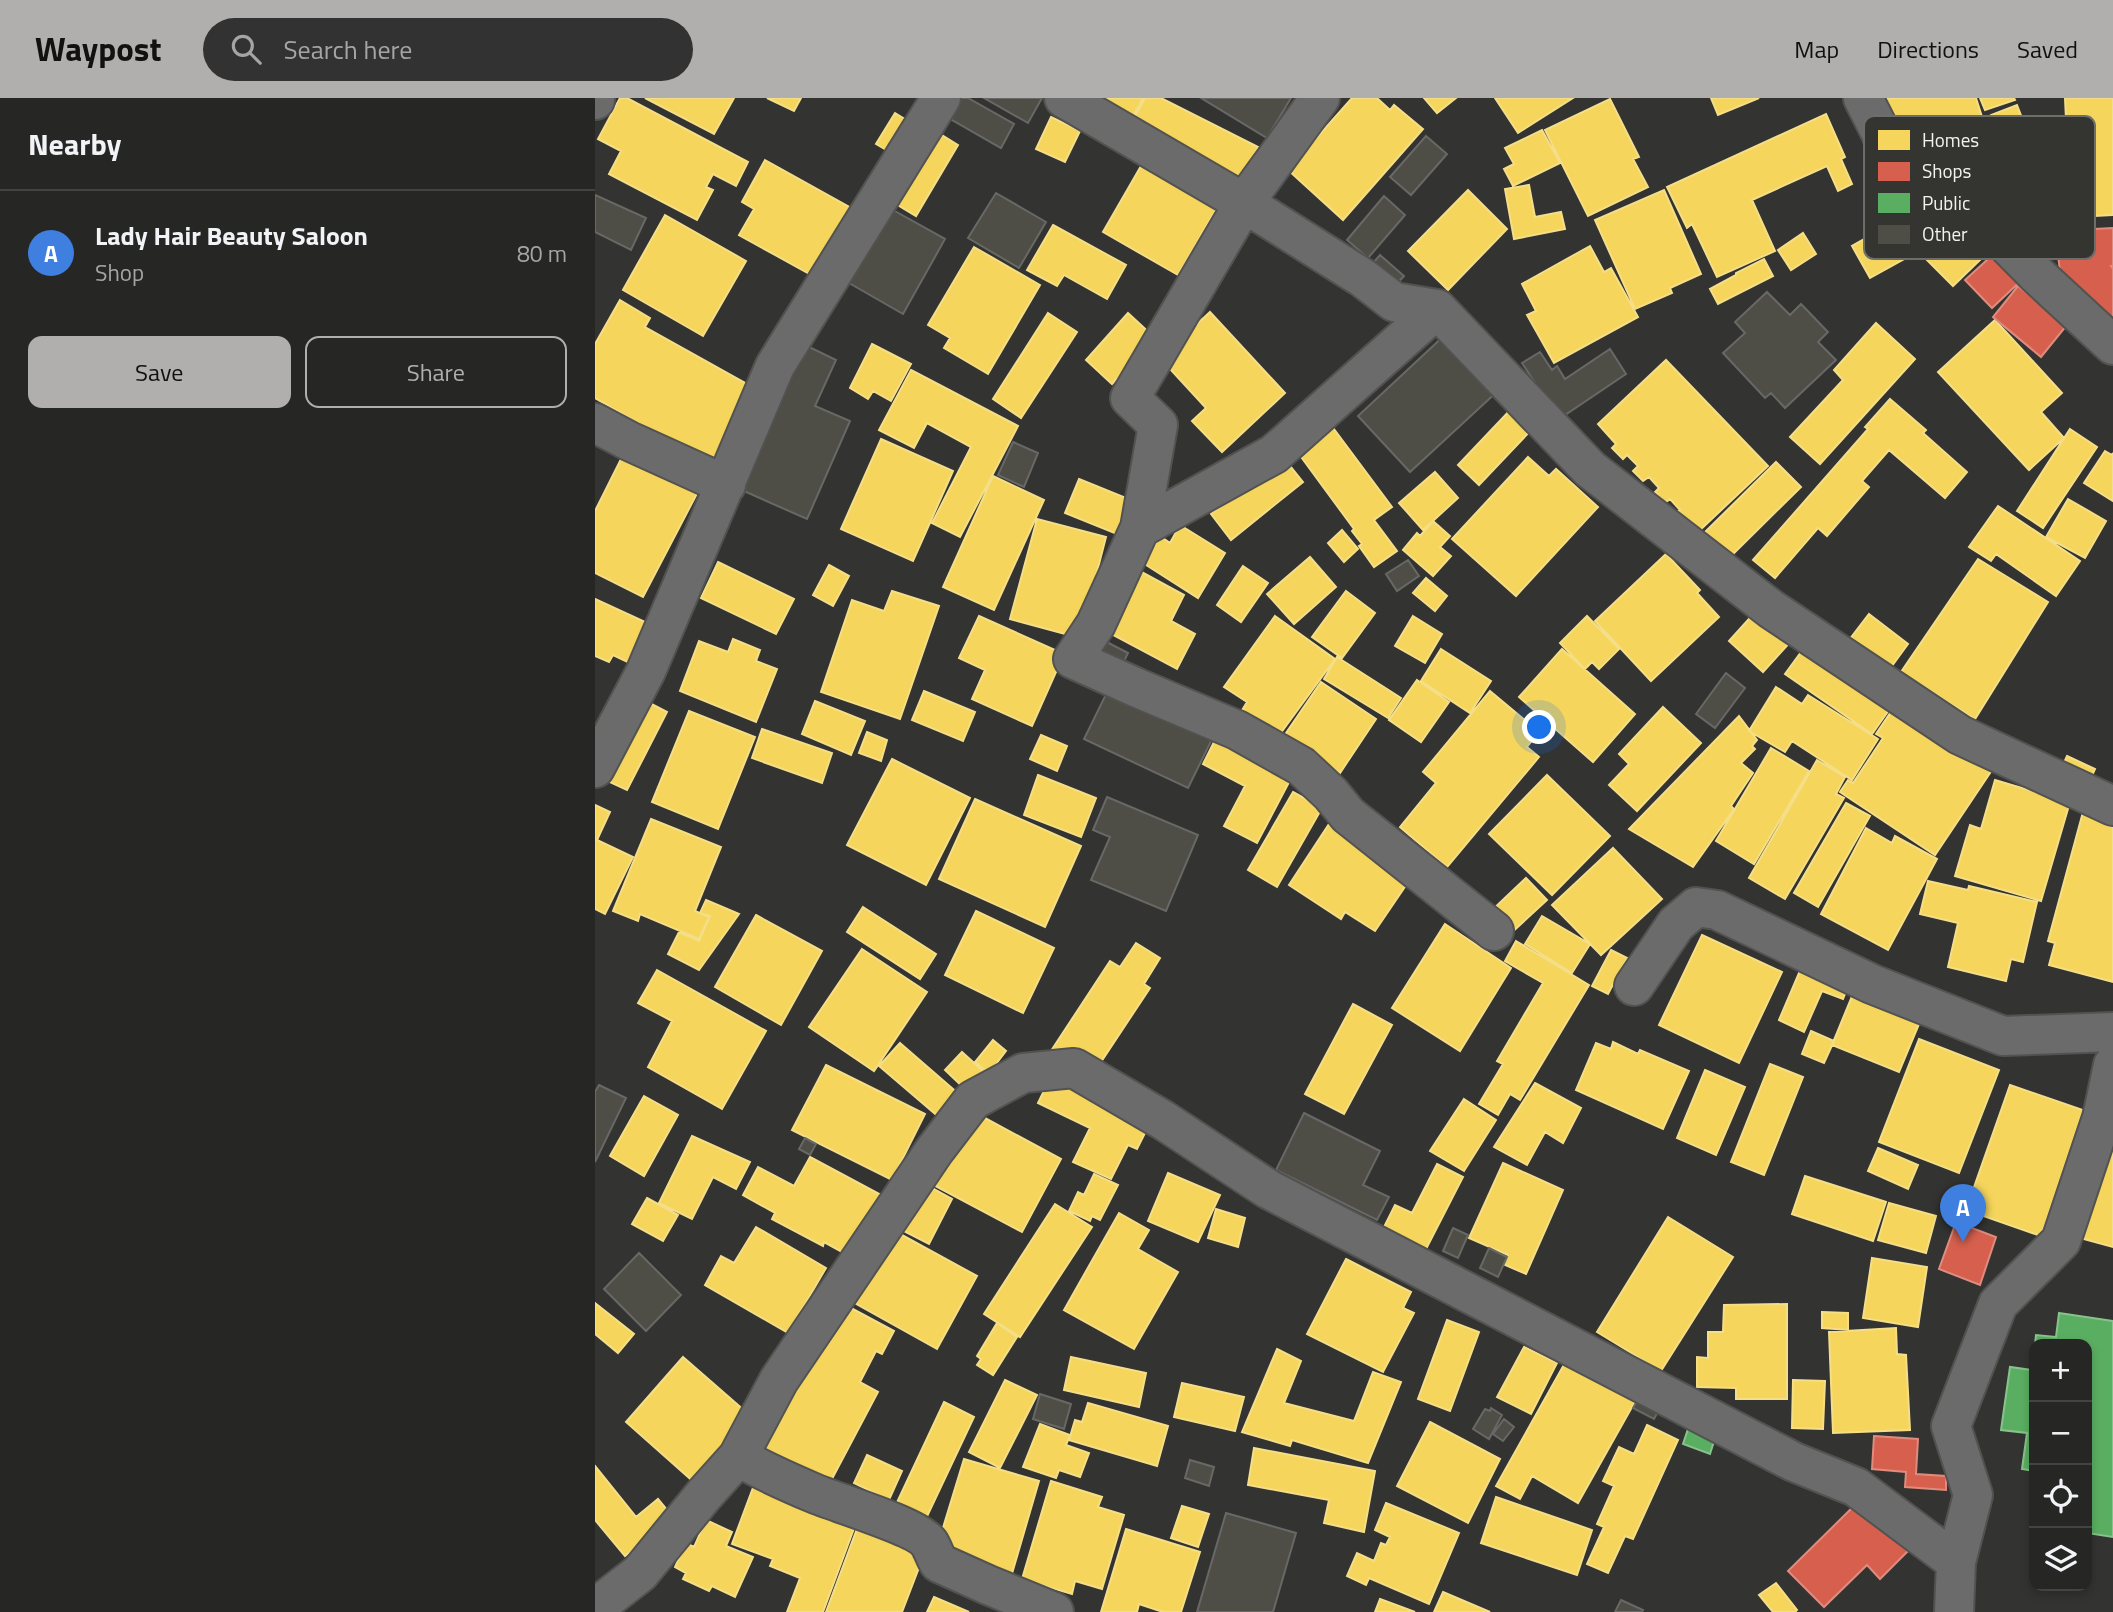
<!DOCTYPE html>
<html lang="en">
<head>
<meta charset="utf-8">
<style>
  body { margin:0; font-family:"Titillium Web",sans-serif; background:#323232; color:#f1f3f6 }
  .controls { position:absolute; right:21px; bottom:21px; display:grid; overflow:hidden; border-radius:14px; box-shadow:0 4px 10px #0003 }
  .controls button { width:63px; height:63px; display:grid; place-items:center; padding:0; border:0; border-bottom:2px solid #424342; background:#262625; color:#f1f3f6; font:35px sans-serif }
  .you { position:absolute; left:945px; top:630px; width:24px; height:24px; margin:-18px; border:5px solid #fff; border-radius:50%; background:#1a73e8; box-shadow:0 0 0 10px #1a73e833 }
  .badge { display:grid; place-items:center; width:46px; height:46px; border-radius:50%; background:#b0afad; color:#fff; font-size:23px; font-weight:700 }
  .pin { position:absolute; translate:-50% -58px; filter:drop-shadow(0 2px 4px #0008) }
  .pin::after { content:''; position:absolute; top:37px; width:24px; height:21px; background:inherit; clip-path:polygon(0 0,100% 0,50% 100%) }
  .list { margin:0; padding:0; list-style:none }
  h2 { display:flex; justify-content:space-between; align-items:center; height:91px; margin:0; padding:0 28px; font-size:30px }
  h2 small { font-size:23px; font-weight:400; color:#a4a5a7 }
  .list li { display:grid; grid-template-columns:46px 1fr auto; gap:21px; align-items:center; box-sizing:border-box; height:126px; padding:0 28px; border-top:2px solid #424342 }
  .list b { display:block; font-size:26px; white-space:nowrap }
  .list p { margin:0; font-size:23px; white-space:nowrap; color:#a4a5a7 }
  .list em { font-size:23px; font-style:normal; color:#a4a5a7 }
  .actions { display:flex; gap:14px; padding:21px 28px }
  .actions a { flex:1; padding:16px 0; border:2px solid #b0afad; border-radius:14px; text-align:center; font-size:24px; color:#b0afad }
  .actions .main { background:#b0afad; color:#111 }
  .icon { flex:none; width:38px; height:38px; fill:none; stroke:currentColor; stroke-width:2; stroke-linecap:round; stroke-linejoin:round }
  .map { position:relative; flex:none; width:1518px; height:1514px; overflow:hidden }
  header { display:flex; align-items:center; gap:42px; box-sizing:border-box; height:98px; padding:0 35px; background:#b0afad; color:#111 }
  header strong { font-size:33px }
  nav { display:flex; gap:38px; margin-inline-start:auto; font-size:24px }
  .search { width:490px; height:63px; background:#323232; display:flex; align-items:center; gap:18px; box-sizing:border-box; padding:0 24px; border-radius:38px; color:#a4a5a7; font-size:26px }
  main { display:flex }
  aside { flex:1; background:#262625 }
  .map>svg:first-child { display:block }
  .homes { fill:#f6d55c; stroke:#f5de88; stroke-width:2 }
  .shops { fill:#d6604d; stroke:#df8c7e; stroke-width:2 }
  .public { fill:#5aae61; stroke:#88c28c; stroke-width:2 }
  .building { fill:#4e4d46; stroke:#686866; stroke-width:2 }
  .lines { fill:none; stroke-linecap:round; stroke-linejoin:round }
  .street-casing { stroke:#525250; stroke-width:42 }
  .street { stroke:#6b6b6c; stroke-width:38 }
  .key { fill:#343430; stroke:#6d6d6a; stroke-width:2 }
  .key-label { font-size:19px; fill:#f3f2f0 }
</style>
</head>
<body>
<header>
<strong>Waypost</strong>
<div class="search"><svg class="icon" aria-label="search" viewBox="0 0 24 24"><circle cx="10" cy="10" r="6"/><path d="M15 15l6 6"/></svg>Search here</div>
<nav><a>Map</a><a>Directions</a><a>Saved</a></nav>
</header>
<main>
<aside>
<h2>Nearby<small></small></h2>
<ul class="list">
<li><span class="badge" style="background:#3f7fe0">A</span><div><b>Lady Hair Beauty Saloon</b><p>Shop</p></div><em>80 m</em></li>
</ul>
<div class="actions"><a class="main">Save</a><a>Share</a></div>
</aside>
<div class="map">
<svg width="1518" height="1514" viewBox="0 0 1518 1514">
  <rect width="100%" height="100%" fill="#333331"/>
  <path class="homes" d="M25 0H32L153 64 141 88 118 76 111 89 118 92 102 122 14 76 26 53 3 41Z
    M50 0H139L119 36Z
    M172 0H206L199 13Z
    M504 0H548L533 28Z
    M550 0H566L663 49 646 82 536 26Z
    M757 0H782L795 12 799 7 828 31 748 122 693 72Z
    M829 0H861L842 15Z
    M900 0H978L923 35Z
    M1116 0H1164L1123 17Z
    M1285 0H1381L1387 19 1303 49Z
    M1385 0H1419L1420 2 1390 12Z
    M1470 0H1518V117L1499 118 1498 123 1436 125 1434 67 1473 65Z
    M1015 1 1044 59 1038 61 1053 89 993 118 950 32Z
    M1422 7 1443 61 1392 81 1376 42 1401 32 1396 17Z
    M300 15 323 29 305 60 281 46Z
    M1231 16 1250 59 1246 61 1257 86 1243 93 1232 68 1157 102 1180 153 1122 179 1097 126 1092 130 1072 89Z
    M456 19 485 33 470 64 441 51Z
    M334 29 363 47 321 118 291 100Z
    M947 32 965 65 918 88 909 71 919 66 910 50Z
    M550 61 625 104 583 177 508 134Z
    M170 62 256 110 218 178 144 137 159 111 147 104Z
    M934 87 940 119 966 114 970 131 919 141 910 91Z
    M873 92 912 131 853 192 813 153Z
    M1069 92 1106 176 1075 190 1077 195 1040 211 1000 122Z
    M70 117 151 163 108 238 28 192Z
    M1303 122 1322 154 1275 180 1257 148Z
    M458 127 531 167 512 201 469 177 462 188 432 172Z
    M1353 127 1386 161 1358 188 1325 155Z
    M1208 135 1221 156 1196 172 1183 152Z
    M995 148 1009 174 1016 170 1043 219 959 265 932 217 941 213 927 186Z
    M379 149 445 187 393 276 349 250 355 240 333 227Z
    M1169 161 1178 178 1123 206 1115 191 1141 177V175Z
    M25 202 55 220 50 229 159 290 116 366 0 300V246Z
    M615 214 690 295 627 354 597 323 611 310 565 260Z
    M453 215 482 234 426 320 398 301Z
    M533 215 559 239 517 286 491 262Z
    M1400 222 1467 295 1446 314 1469 340 1434 372 1343 274Z
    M1281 225 1320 261 1225 366 1195 339 1248 282 1239 272Z
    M277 246 316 266 296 303 278 293 273 301 255 290Z
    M1071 262 1173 368 1104 433 1095 423 1091 427 1080 415 1085 412 1075 401 1070 405 1060 394 1064 390 1054 379 1048 383 1038 373 1043 368 1032 357 1028 361 1017 350 1021 346 1003 326Z
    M316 272 423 328 365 439 337 425 376 349 332 325 319 350 284 332Z
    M1295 301 1331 332 1328 335 1372 374 1350 400 1294 352 1267 383 1274 389 1232 438 1223 430 1180 480 1158 462 1273 331 1270 329Z
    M920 307 941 327 884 387 863 367Z
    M736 327 797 409 779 422 802 453 779 469 764 448 767 446 757 433 759 431 701 352Z
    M1475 331 1502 349 1448 430 1422 413Z
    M286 341 358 373 318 463 246 431Z
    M33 347 107 386 48 499 0 475V413Z
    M1510 353 1517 357 1518 355V403L1489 385Z
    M687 358 708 384 636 442 616 416Z
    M933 359 954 378 961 371 1003 409 921 498 857 441Z
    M1181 364 1206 389 1134 460 1109 435Z
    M840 374 863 400 828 432 804 405Z
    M398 378 449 402 399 512 348 489Z
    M484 381 536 402 522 436 470 415Z
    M1473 401 1511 423 1490 460 1451 439Z
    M1403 408 1485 463 1461 498 1401 456 1396 463 1374 449Z
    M442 421 511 439 485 540 415 521Z
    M838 423 855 438 845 449 856 458 838 478 808 452 822 435 825 438Z
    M585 427 630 455 603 500 548 465 565 438 575 445Z
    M747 432 763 451 749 464 733 445Z
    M1071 456 1105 492 1102 495 1124 519 1056 583 1000 523Z
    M715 459 741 489 699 526 672 496Z
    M1383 461 1453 504 1380 621 1306 574Z
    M123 464 199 501 181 536 106 500Z
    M234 467 254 478 238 508 218 497Z
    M648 468 673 485 646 524 622 507Z
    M541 471 589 497 576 523 600 536 582 571 509 532Z
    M831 480 852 498 840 513 818 495Z
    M297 493 344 508 305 621 226 594 257 502 289 513Z
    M751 493 780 515 747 560 717 539Z
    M0 501 61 529 43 569 18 557 14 564 0 558Z
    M1163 511 1197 542 1168 574 1134 543Z
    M1274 516 1313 546 1291 576 1251 546Z
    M384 518 469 556 437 628 377 601 390 572 364 560Z
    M680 518 740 561 682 640 646 614 652 604 629 589Z
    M818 518 847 536 830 565 800 548Z
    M992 518 1024 551 1004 571 997 564 990 571 965 545Z
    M138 541 165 552 161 563 182 571 161 624 85 593 104 543 133 554Z
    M1214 543 1301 602 1277 636 1190 576Z
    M846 551 896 583 875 615 826 583Z
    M967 551 1040 616 998 664 924 599Z
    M742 559 806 600 793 620 729 581Z
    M822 582 854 604 826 644 794 622Z
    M726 584 781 621 745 675 689 638Z
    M1181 589 1207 606 1213 597 1283 641 1257 682 1197 643 1190 654 1154 633Z
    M329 593 380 614 368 643 317 622Z
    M895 593 944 634 932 649 944 659 852 769 805 729 841 685 828 674Z
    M45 600 72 614 32 692 4 679Z
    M220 603 270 623 256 657 207 636Z
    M1302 605 1399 669 1340 757 1245 694 1253 682 1258 685 1288 640 1281 636Z
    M1068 609 1106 645 1042 713 1014 687 1034 666 1024 656Z
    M94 613 160 639 123 731 57 704Z
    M1144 618 1162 642 1157 648 1160 651 1146 665 1158 675 1136 708 1139 711 1098 769 1034 731Z
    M626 630 702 669 662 745 629 728 650 688 608 666Z
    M167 631 237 655 227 685 157 660Z
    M272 634 292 642 286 663 264 655Z
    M446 637 472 648 462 673 435 661Z
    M1176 650 1214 673 1159 766 1121 743Z
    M1472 658 1500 671 1490 693 1462 680Z
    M297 661 375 700 331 787 252 747Z
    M1222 662 1250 679 1241 696 1249 700 1190 801 1154 780Z
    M443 677 501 700 486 739 429 717Z
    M952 677 1015 738 957 797 894 736Z
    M1400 682 1475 704 1446 803 1360 778 1375 727 1386 731Z
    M698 694 727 710 682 789 653 772Z
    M380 701 486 748 450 829 344 781Z
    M1251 705 1275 718 1223 809 1199 795Z
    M0 707 15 714 2 742 38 759 10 816 0 811Z
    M1488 714 1518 723V884L1454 867 1460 845 1453 843Z
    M738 720 820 774 780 833 750 814 746 821 694 787Z
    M56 721 126 749 100 813 114 819 104 841 45 816 43 823 18 813Z
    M1271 730 1297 745 1300 738 1342 761 1293 852 1226 816Z
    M1018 750 1067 801 1006 857 957 807Z
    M931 780 952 802 914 837 894 815Z
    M1333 783 1373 792 1374 788 1442 804 1428 864 1416 861 1411 883 1353 869 1363 825 1325 816Z
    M111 802 144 816 104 872 73 856 84 834 104 843 115 818 105 815Z
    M268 809 341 856 325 881 252 834Z
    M381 813 459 850 428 915 350 877Z
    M161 817 227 853 186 927 120 889Z
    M947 818 995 846 977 875 930 846Z
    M850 826 916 870 865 953 797 910Z
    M1107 837 1187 874 1144 965 1064 927Z
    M921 843 994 887 925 1002 915 996 903 1017 884 1006 908 966 902 963 948 885 910 863Z
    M541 845 565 860 549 886 555 890 496 979 456 953 515 863 525 869Z
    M267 851 332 894 279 973 214 929Z
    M1016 852 1032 860 1013 896 997 888Z
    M1207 868 1257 878 1248 901 1227 893 1209 934 1184 922Z
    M62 872 171 933 127 1011 53 969 77 923 43 905Z
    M1262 886 1303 903 1297 915 1324 926 1304 974 1237 947Z
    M758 906 797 927 749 1016 710 996Z
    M1216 933 1239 943 1229 965 1207 956Z
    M1324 941 1404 972 1364 1075 1284 1044Z
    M398 942 411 953 394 975 380 964Z
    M1018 944 1043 956 1045 952 1094 973 1068 1031 981 992 1001 945 1016 951Z
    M305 945 365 997 345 1020 284 968Z
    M367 954 388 973 371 992 350 972Z
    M1175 966 1208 979 1169 1077 1136 1064Z
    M231 967 330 1016 297 1082 197 1032Z
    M1110 972 1150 989 1121 1057 1082 1040Z
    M458 974 558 1019 542 1051 533 1047 516 1081 478 1064 495 1030 443 1005Z
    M940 985 986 1010 968 1045 950 1034 932 1067 899 1049Z
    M1415 987 1488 1012 1446 1138 1371 1112Z
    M49 998 83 1017 49 1078 15 1058Z
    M869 1001 901 1022 869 1073 835 1053Z
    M377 1013 466 1061 427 1134 333 1084Z
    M97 1038 155 1064 141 1091 118 1079 97 1121 64 1105Z
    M1283 1050 1323 1067 1313 1091 1273 1073Z
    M1511 1050 1518 1051V1149L1478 1138Z
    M215 1059 286 1097 269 1128 258 1160 229 1144 228 1148 177 1121 180 1115 148 1097 163 1069 199 1088Z
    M908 1065 968 1092 931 1176 908 1166 913 1157 874 1140Z
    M842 1066 868 1079 828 1157 786 1135 800 1107 817 1115Z
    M573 1075 625 1097 603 1144 553 1123Z
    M499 1076 523 1087 505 1122 497 1118 495 1123 474 1113 483 1094 489 1097Z
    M1210 1078 1291 1104 1278 1143 1197 1116Z
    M330 1086 357 1101 334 1146 305 1131Z
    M52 1100 83 1117 68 1143 37 1126Z
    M1294 1105 1341 1118 1331 1155 1283 1142Z
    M460 1106 497 1129 425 1239 389 1216Z
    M621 1111 650 1120 643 1149 613 1140Z
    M524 1115 554 1132 543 1151 583 1174 539 1251 469 1212Z
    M1073 1119 1138 1159 1066 1273 1002 1234Z
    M161 1129 231 1170 193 1235 110 1187 126 1158 139 1165Z
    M296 1131 382 1178 342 1251 254 1202Z
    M1277 1160 1332 1169 1323 1229 1268 1220Z
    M751 1161 816 1194 808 1210 819 1215 788 1274 712 1236Z
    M241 1202 299 1233 287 1256 281 1253 265 1284 283 1294 229 1396 156 1363Z
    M0 1205 39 1236 23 1255 0 1236Z
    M1192 1206V1301H1141V1290L1102 1289V1259L1113 1260V1234H1128L1129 1207Z
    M1227 1214 1253 1215V1232L1227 1230Z
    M852 1222 884 1234 855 1313 823 1301Z
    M402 1225 422 1239 398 1277 382 1267 386 1261 382 1258Z
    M1301 1230 1302 1256 1311 1257 1315 1332 1238 1335 1234 1234Z
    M929 1249 962 1265 936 1316 902 1299Z
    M682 1251 706 1263 689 1305 759 1323 778 1274 806 1284 773 1365 697 1342 695 1348 647 1334Z
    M88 1259 158 1320 101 1386 31 1324Z
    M476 1259 551 1275 544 1309 469 1292Z
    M971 1263 1041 1302 983 1405 937 1378 925 1401 901 1388Z
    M410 1282 442 1297 405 1370 374 1354Z
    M1198 1282 1230 1283 1228 1331 1197 1330Z
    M587 1285 649 1299 640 1333 579 1319Z
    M349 1304 379 1319 327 1429 297 1415Z
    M493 1305 573 1328 562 1368 474 1342 480 1322 487 1324Z
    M835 1324 905 1361 873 1425 802 1388Z
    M445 1326 475 1337 471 1347 494 1355 485 1379 464 1372 461 1380 428 1369Z
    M1052 1327 1083 1342 1038 1441 1030 1438 1013 1475 992 1466 1009 1429 1002 1426 1019 1388 1008 1383 1024 1349 1039 1356Z
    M659 1350 780 1373 769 1434 729 1425 734 1402 653 1387Z
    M272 1357 307 1373 294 1402 259 1385Z
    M369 1361 444 1383 416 1479 340 1456Z
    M0 1368 41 1419 63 1401 78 1419 30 1458 0 1422Z
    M162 1379 264 1417 228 1514H192L205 1480 175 1468 178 1461 137 1446Z
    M456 1383 507 1399 503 1409 529 1417 507 1491 480 1483 477 1496 427 1481Z
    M901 1399 997 1432 982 1477 886 1445Z
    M791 1405 864 1435 834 1506 774 1480 771 1487 752 1478 762 1455 779 1463 786 1445 791 1447 795 1439 780 1432Z
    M587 1408 614 1416 603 1449 576 1440Z
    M266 1420 333 1446 307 1514H231Z
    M111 1422 137 1434 131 1448 158 1459 140 1499 117 1488 114 1493 88 1481 91 1475 80 1469 91 1445 99 1449Z
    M531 1431 605 1454 586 1514H568L544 1506 542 1514H506Z
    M1181 1485 1202 1512 1200 1514H1178L1164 1497Z
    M848 1494 895 1514H839Z
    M339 1499 374 1514H332Z
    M785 1501 820 1514H780Z"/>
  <path class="shops" d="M1518 130V168H1516L1518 171V225L1465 173 1460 133Z
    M1404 151 1430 179 1397 210 1370 182Z
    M1423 188 1472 227 1446 259 1398 219Z
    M1361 1124 1401 1139 1385 1187 1344 1171Z
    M1279 1338 1323 1341 1321 1376 1351 1378V1392L1310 1389 1311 1374 1277 1371Z
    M1265 1402 1314 1452 1285 1481 1272 1467 1229 1509 1193 1473Z"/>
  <path class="public" d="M1464 1215 1518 1223V1439L1492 1435V1246H1440L1441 1237 1461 1239Z
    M1439 1251V1373L1427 1371 1432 1335 1406 1332 1415 1269 1437 1272Z
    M1094 1328 1121 1337 1115 1356 1088 1346Z"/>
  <path class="building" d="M353 0H373L419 26 406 50 345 15Z
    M389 0H447L433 25Z
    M606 0H696L672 40Z
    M831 38 852 56 816 97 795 79Z
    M401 95 451 124 424 170 373 140Z
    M0 97 51 120 36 152 0 134Z
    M789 98 810 117 773 160 752 142Z
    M289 107 350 141 308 216 247 181Z
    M785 157 809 178 795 193 772 172Z
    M1172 194 1195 217 1206 206 1233 234 1223 244 1241 262 1190 310 1176 295 1170 300 1128 255 1150 235 1140 224Z
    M852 235 905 291 815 374 763 318Z
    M208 246 241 262 220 308 255 323 212 421 142 390Z
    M1015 251 1031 276 964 321 927 265 945 254 957 272 962 268 970 281Z
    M418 344 443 355 429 389 403 377Z
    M813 462 824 478 802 493 791 476Z
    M504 540 533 555 522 578 493 562Z
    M1131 575 1150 590 1120 630 1101 616Z
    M517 584 621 633 593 690 489 641Z
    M512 699 603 737 571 813 496 782 515 739 498 732Z
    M4 987 31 1000 0 1064V994Z
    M709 1015 785 1053 768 1087 794 1099 782 1122 681 1072Z
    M210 1040 221 1046 215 1057 204 1051Z
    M858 1130 873 1137 863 1160 848 1153Z
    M894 1150 912 1159 903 1179 885 1170Z
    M44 1155 86 1197 51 1233 9 1191Z
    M445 1296 476 1306 469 1331 438 1321Z
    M1044 1299 1065 1310 1059 1321 1038 1310Z
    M896 1310 907 1317 894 1341 878 1331 890 1311 895 1313Z
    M909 1321 919 1329 908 1343 898 1336Z
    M595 1362 619 1369 614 1388 590 1380Z
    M631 1415 701 1435 678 1514H602Z
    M1026 1502 1048 1512 1047 1514H1020Z"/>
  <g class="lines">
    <defs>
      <path id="street" d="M469 0 649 105 768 180 799 204 842 211 995 371 1176 511 1365 637 1518 708
        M1268 0 1293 49 1375 109 1441 176 1518 247
        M0 2V0
        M842 211 679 356 545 430 501 526 478 561 540 589 642 632 706 668 736 696 753 717 899 833
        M0 325 34 343 131 387
        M545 430 563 327 535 300 649 105 725 0
        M0 670 51 573 180 268 346 0
        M1039 888 1081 826 1101 809 1122 812 1277 886 1408 938 1518 934
        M143 1359C168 1373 195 1385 221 1396 243 1405 323 1429 334 1445 338 1451 340 1459 344 1465L393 1487 459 1514
        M0 1510 45 1475 108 1398 143 1359 184 1282 339 1053 378 1002 428 975 479 970 568 1022 673 1091 1199 1364 1261 1389 1361 1464
        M1359 1514 1361 1464 1378 1397 1356 1328 1403 1206 1466 1143 1507 1020 1518 967"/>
    </defs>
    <use href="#street" class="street-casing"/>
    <use href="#street" class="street"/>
  </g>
  <rect x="1269" y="18" width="231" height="143" rx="10" class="key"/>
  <rect x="1283" y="32" width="32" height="20" fill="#f6d55c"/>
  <rect x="1283" y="64" width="32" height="19" fill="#d6604d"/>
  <rect x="1283" y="95" width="32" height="20" fill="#5aae61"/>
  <rect x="1283" y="127" width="32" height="19" fill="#4e4d46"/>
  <g class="key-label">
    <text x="1327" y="49">Homes</text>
    <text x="1327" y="80">Shops</text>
    <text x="1327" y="112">Public</text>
    <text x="1327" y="143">Other</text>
  </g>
</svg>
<div class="controls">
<button>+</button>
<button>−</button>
<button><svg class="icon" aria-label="locate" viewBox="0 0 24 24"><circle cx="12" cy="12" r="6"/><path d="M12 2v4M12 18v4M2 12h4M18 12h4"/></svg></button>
<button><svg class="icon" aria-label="layers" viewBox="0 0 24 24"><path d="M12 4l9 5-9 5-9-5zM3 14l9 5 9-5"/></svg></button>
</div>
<div class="you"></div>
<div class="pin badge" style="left:1368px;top:1144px;background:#3f7fe0">A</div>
</div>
</main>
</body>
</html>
